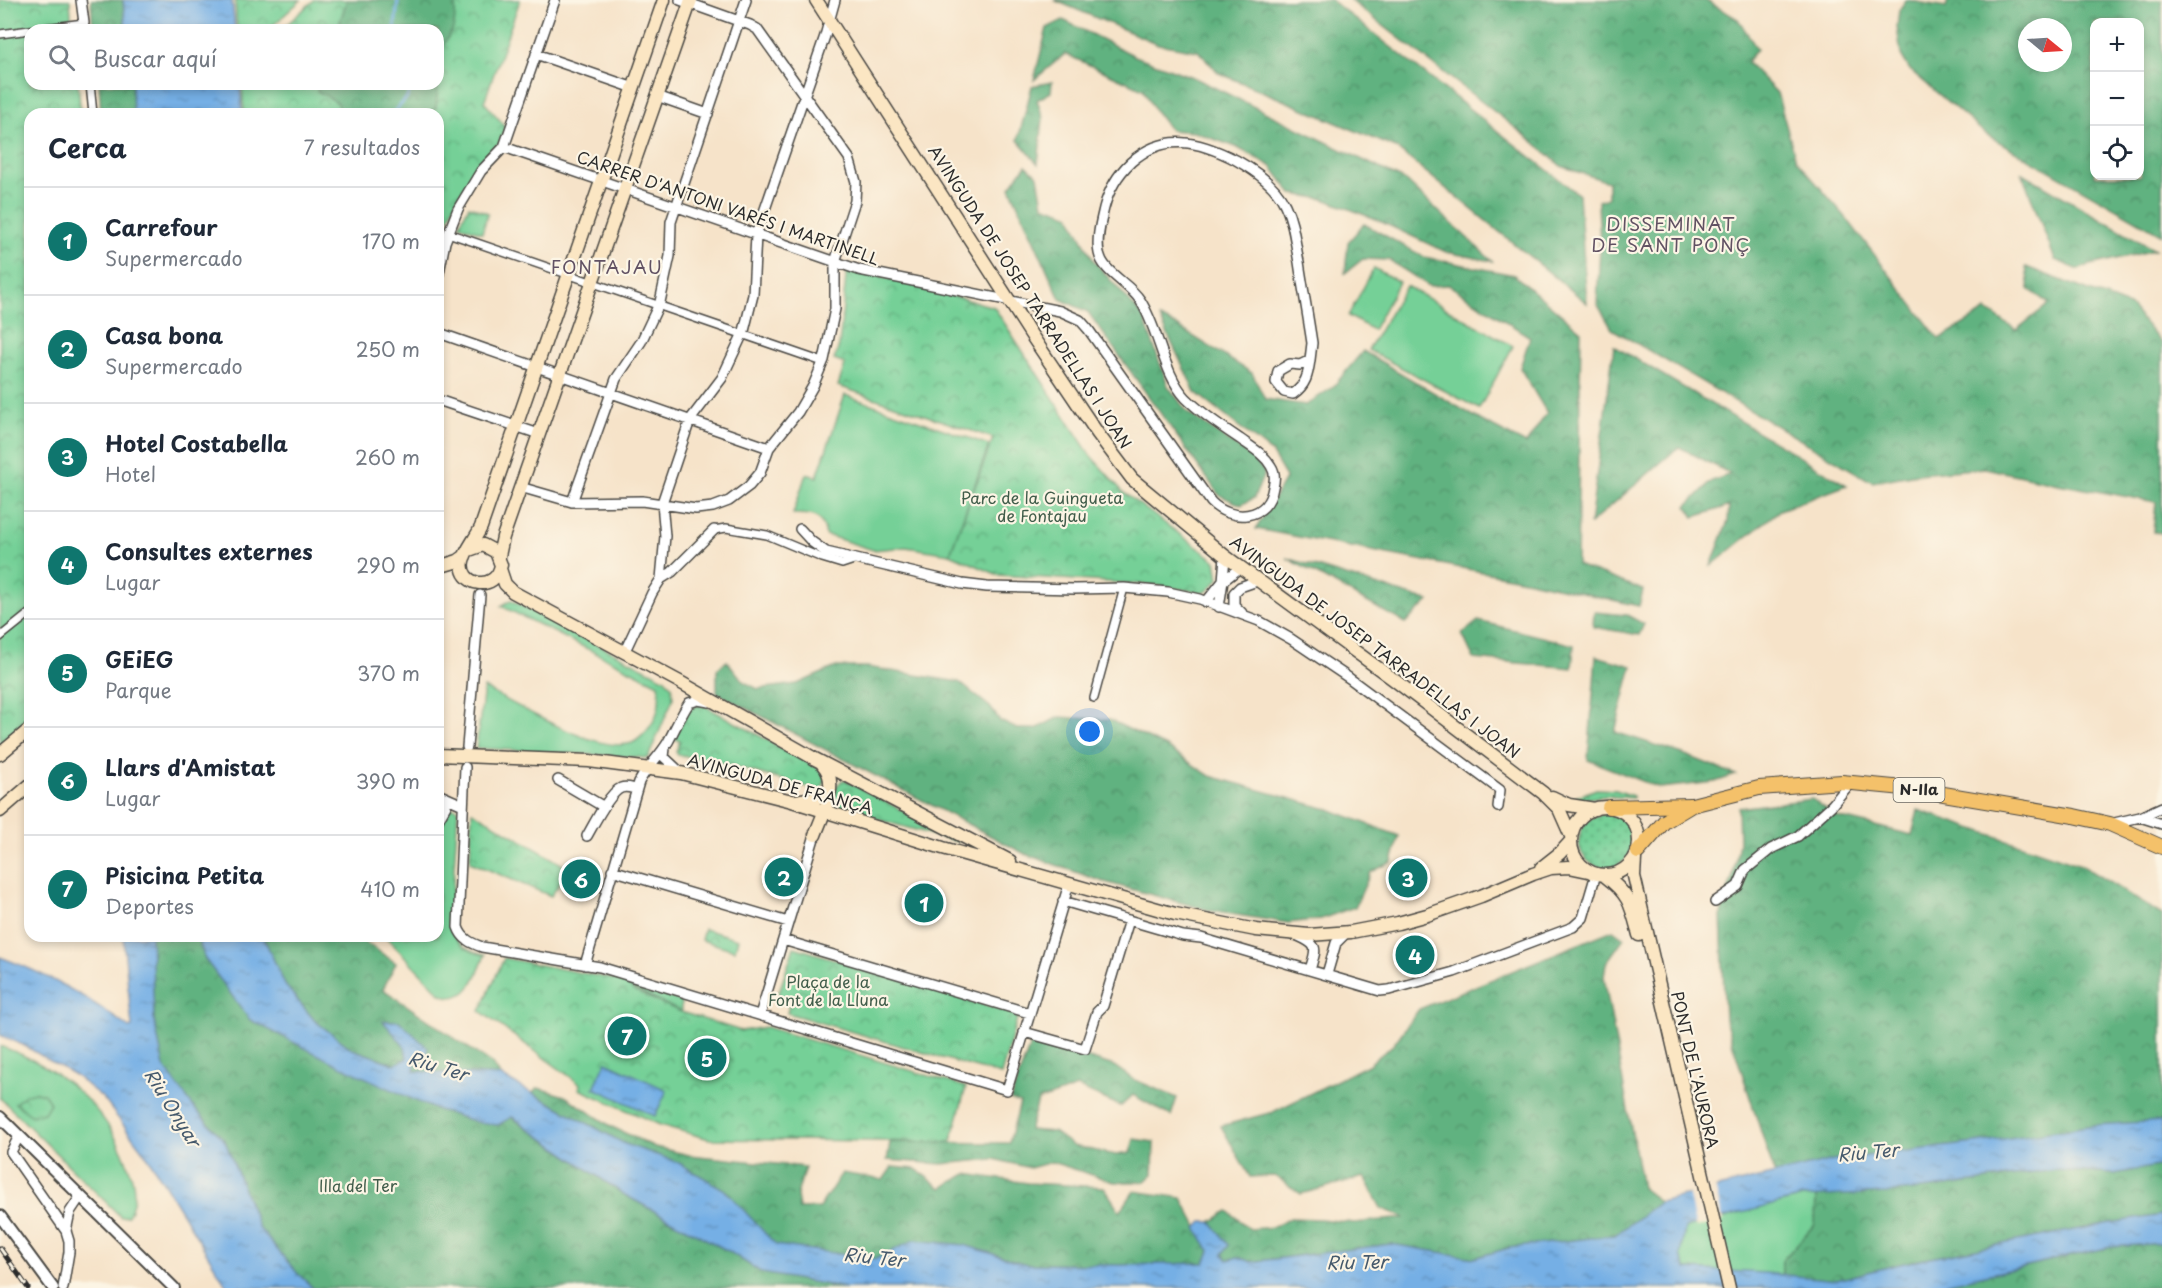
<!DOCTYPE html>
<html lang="es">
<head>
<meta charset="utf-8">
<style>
  body { margin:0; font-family:"Playpen Sans",sans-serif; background:#f2f2f3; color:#1f2937 }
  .controls { position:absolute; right:18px; top:18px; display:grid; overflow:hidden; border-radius:12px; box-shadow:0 3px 9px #0003 }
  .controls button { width:54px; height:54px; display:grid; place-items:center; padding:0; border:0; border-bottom:2px solid #e0e1e3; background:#fff; color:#1f2937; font:30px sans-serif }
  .compass { position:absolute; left:2018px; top:18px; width:54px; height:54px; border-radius:50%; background:#fff; box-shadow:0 3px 9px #0003; rotate:108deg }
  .you { position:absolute; left:1090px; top:732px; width:21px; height:21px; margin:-15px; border:4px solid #fff; border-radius:50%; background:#1a73e8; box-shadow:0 0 0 9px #1a73e833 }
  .badge { display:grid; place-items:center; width:39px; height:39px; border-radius:50%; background:#0f766e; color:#fff; font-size:20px; font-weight:700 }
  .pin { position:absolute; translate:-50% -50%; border:3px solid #fff; box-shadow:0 2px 6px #0006 }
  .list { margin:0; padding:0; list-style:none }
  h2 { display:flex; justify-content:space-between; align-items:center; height:78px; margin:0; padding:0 24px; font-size:26px }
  h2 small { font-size:20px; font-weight:400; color:#747a83 }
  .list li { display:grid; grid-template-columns:39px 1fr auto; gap:18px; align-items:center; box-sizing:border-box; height:108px; padding:0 24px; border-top:2px solid #e0e1e3 }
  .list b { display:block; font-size:22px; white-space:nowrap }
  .list p { margin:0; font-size:20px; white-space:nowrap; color:#747a83 }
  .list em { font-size:20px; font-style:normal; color:#747a83 }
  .icon { flex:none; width:33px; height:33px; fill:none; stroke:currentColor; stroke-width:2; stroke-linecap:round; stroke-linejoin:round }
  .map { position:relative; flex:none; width:2162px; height:1288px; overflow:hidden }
  .search { position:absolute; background:#fff; box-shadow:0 3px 9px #0003; left:24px; top:24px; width:420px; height:66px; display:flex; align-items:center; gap:15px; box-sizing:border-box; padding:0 21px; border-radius:18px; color:#747a83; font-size:22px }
  .panel { position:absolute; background:#fff; box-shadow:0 3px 9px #0003; left:24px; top:108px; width:420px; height:834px; border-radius:18px }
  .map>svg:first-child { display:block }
  .grass { fill:#75d097; stroke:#507e61; stroke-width:1.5 }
  .forest { fill:url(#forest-crowns); stroke:#466e56; stroke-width:1.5; fill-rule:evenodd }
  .park { fill:url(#park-crowns); stroke:#507e61; stroke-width:1.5 }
  .garden { fill:url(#garden-dots); stroke:#507e61; stroke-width:1.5 }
  .water { fill:url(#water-ripples); stroke:#506d88; stroke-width:1.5 }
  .pier { fill:#f6e3c9 }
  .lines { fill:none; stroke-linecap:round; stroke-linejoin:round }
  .stream { stroke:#75afe5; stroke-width:3 }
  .pedestrian-casing { stroke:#494743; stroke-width:10 }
  .minor-casing { stroke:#494743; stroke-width:12 }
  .tertiary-casing { stroke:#494743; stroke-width:14 }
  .secondary-casing { stroke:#494743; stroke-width:15 }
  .primary-casing { stroke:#494743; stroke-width:16 }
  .pedestrian { stroke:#fff; stroke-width:7 }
  .minor { stroke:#fff; stroke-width:9 }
  .tertiary { stroke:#fff; stroke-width:10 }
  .secondary { stroke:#fbe6c3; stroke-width:12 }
  .primary { stroke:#f4c16a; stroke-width:14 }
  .rail-casing { stroke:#2b2b2b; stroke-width:5 }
  .rail { stroke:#fcf5e5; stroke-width:3; stroke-dasharray:9; stroke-linecap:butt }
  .labels { text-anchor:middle; stroke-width:4.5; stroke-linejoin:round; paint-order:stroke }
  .shield { fill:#fcf5e5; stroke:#6a6863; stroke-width:1.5 }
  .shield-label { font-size:15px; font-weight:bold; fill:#2b2b2b }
  .street-label { font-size:16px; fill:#2b2b2b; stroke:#fcf5e5 }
  .park-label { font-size:16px; fill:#415d4b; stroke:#fcf5e5 }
  .neighbourhood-label { font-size:18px; letter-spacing:1.5px; fill:#615163; stroke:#fcf5e5 }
  .water-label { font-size:18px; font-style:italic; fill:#45596c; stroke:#fcf5e5 }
</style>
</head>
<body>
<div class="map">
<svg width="2162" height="1288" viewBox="0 0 2162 1288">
  <defs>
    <pattern id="forest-crowns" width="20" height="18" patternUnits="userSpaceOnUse" patternTransform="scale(1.5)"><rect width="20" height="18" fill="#60b280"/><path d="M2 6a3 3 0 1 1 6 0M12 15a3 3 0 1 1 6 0" fill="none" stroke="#4f9169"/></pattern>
    <pattern id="park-crowns" width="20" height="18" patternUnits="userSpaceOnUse" patternTransform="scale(1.5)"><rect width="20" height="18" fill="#75d097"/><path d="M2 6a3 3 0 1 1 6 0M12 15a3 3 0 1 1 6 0" fill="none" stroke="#60a97b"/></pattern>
    <pattern id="garden-dots" width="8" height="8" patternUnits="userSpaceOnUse" patternTransform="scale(1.5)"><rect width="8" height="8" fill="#75d097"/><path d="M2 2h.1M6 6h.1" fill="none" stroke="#60a97b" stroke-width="1.8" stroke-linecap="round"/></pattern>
    <pattern id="water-ripples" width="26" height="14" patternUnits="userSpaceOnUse" patternTransform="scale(1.5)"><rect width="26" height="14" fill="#75afe5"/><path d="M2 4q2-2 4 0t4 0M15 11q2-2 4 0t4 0" fill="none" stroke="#608fba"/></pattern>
  </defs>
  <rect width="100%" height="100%" fill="#fcf5e5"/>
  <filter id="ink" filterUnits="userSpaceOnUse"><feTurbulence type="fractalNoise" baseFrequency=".0167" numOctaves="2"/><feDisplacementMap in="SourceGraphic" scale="12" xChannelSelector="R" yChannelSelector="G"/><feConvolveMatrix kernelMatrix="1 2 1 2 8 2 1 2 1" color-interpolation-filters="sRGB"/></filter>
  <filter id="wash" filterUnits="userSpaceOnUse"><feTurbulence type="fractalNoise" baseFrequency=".008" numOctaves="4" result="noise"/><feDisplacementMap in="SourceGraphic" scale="24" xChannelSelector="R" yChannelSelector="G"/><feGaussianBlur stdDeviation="1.35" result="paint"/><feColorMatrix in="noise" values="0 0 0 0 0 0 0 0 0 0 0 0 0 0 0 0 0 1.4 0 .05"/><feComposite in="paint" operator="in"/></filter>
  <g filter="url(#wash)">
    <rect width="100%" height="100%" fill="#f6e3c9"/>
    <path class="grass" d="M1374 268 1399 282 1373 330 1348 316Z
      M1406 286 1513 346 1479 409 1368 350Z
      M845 395 989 445 950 554 906 547 873 550 826 535C821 514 813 514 793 514L806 474 817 477Z
      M511 600 664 678 672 686 673 699 648 758 476 748 484 688C516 704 598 755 632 743 639 740 645 733 649 728 659 715 661 699 658 684L501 606Z
      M450 807 458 809 450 926C455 944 468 952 485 955 478 975 466 1008 440 993L385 936H438V830Z
      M633 985 681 1001V1012L628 986Z
      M0 1046C57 1066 106 1105 127 1163 134 1181 138 1198 128 1216L121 1217 0 1098Z
      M1816 1196 1815 1224 1782 1261V1275L1686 1269 1680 1256 1685 1228 1802 1197Z"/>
    <path class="forest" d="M91 0H123L126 30H93Z
      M347 0H456L454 27 438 55V30H337Z
      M1054 0H1331L1579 195 1587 303 1396 148 1219 73 1198 51 1158 44Z
      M1350 0H1705L1738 19 1757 49 1747 62 1777 93 1796 160 1844 215 1939 339 1987 310 2016 330 2049 304 2029 289 2026 267 2131 307 2162 344V533L2153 532 2156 502 2058 484 1985 468 1917 474 1872 482 1612 329 1597 303 1600 247 1598 201 1608 198V182L1561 166 1535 143Z
      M1906 0 1946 7 1948 0H2162V235L1987 135 1910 70 1901 55 1897 27 1899 10ZM2094 22H2140V176H2094ZM2027 27H2063V63H2027Z
      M1063 20 1135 56 1195 78 1406 181 1492 261 1446 252 1375 219 1324 199 1292 194 1271 166 1236 147 1194 132 1170 130 1154 109 1143 89 1065 54 1034 80 1047 28Z
      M438 65 441 68 436 108 428 114H340L338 103 317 91 319 84H438Z
      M1052 82 1051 92 1037 100 1043 118 1038 164 1018 140 1032 86Z
      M99 84H132L133 114H101Z
      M1026 165 1038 176 1043 205 1069 214 1094 261 1144 318 1168 386 1188 413 1249 455 1265 472 1254 498 1241 505 1219 495 1088 312 1060 299 1010 187Z
      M2022 173 2146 245 2155 250 2086 266 2079 270 2055 260Z
      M1364 224 1424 257 1514 275 1581 331 1577 565 1643 590 1639 606 1530 581 1256 529 1286 477 1271 452 1195 392 1160 318 1175 325 1252 373 1265 399 1306 405 1333 387 1363 351 1482 421 1526 444 1547 413 1520 368 1530 337 1449 285 1429 286 1389 260 1363 259 1345 273 1348 242Z
      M1614 346 1847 485 1780 510 1711 566 1728 521 1729 506 1694 517 1687 506 1712 481 1731 474 1679 447 1590 524Z
      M1287 558 1429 601 1405 623Z
      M1594 612 1627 615 1644 624 1639 635 1593 627Z
      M1478 621 1574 645 1572 668 1474 659 1462 634Z
      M1596 656 1632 666 1615 732 1683 754 1736 775 1715 782 1660 788 1588 760Z
      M727 661 744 682 758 689 797 684 836 667H867L959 682 990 707 1000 721 1017 729H1036L1059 717 1110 720 1166 747 1210 776 1331 810 1399 836 1392 862 1371 872 1355 907 1321 919 1288 923 1212 911 1101 881 1025 854 717 693V669Z
      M1812 799 1838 817 1912 835 1918 810 2081 865 2162 915V1121L2095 1125 1983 1142 1833 1160 1775 1175 1725 1020 1721 914 1733 875 1739 843 1738 808Z
      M1613 930 1624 938 1606 963 1604 977 1642 1188 1660 1202 1615 1235 1509 1248 1474 1258 1391 1244 1250 1262 1238 1257 1228 1260 1223 1254 1228 1245 1211 1222 1228 1211 1250 1229 1274 1227 1290 1218 1321 1219 1354 1223 1405 1218 1381 1208 1364 1177 1301 1194 1275 1176 1250 1177 1221 1126 1273 1112 1368 1065 1394 1044 1419 1009Z
      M151 936H197L205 959 250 1020 340 1065 432 1108 480 1123 498 1125 511 1117 625 1195 730 1252 762 1273 846 1288H313L298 1274 259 1228 225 1141 195 1109 164 1067 154 1020Z
      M263 936H356L396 963 383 989 492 1064 501 1076 414 1071 416 1062 399 1021H383L405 1047 407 1058 395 1064 352 1049 315 1021 285 985Z
      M1032 1040 1114 1066 1133 1079 1177 1098 1171 1116 1133 1095 1121 1106 1077 1087 1038 1101 1029 1130 1054 1132 1073 1146 1116 1155 1130 1153 1134 1139 1154 1142 1153 1174 1144 1182H1114L1052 1162 1030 1168 994 1159 942 1164 887 1160 890 1142 1009 1143 1020 1103 1010 1100Z
      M538 1088 565 1096 612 1127 655 1147 689 1155 805 1167 797 1195 799 1209 819 1208 842 1173 883 1180 892 1167 916 1169 941 1188 966 1174 1028 1183 1104 1187 1120 1212 1134 1191 1182 1198 1210 1252 1205 1263 1122 1265 1026 1264 964 1245 915 1240 876 1259 775 1245 725 1190 677 1162 625 1144 532 1093Z
      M2162 1165V1215L2110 1223 1904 1263 1837 1280 1782 1275V1261L1815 1224 1816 1196 1931 1188 2055 1170 2114 1174Z
      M2162 1243V1288H1927L2111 1247Z"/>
    <path class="park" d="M0 0H70L72 30H30V84H78L81 114H30V722L0 747Z
      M235 0H301L268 30H237Z
      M314 0H347L337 30H281Z
      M456 0H520L484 102 505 126 499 144 490 150 479 165 456 201 442 235 438 250V114H428L436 108 440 68C432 54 448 41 453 29 456 21 455 9 456 0Z
      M242 84H319L317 91 338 103 340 114H244Z
      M469 206 488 213 482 233 459 225Z
      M847 267 994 307 1090 455 1124 493 1216 561 1219 579 1206 592H1200L1154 585 998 575 950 554 993 438 838 386 845 364 834 360 839 346Z
      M701 704 821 769 826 778 821 791 726 764 678 755 676 752 680 741 674 739C681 726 685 706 701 704Z
      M845 780 958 840V842L841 809C829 802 832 784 845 780Z
      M472 811 570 869 551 896 470 862Z
      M704 929 738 939 735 950 701 940Z
      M794 947 1018 1015 1001 1075 787 1013 789 1005 776 1001Z
      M504 958 624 981 634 991 681 1012 741 1031 766 1027 966 1087 951 1142 709 1139 660 1125 579 1089 580 1084 480 1011Z
      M35 1092 44 1094 50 1103 44 1113 32 1116 15 1103 27 1094Z"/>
    <path class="garden" d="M1596 789 1616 790 1633 796V798L1605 796 1577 800 1576 797Z
      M1579 841a27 27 0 1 1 54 0a27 27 0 1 1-54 0Z"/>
    <path class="water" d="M123 0H232L235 30H126Z
      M132 84H240L242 114H133Z
      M123 936H151L154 1020 164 1067 195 1109 225 1141 259 1228 298 1274 313 1288H228L149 1159 103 1098 73 1074 25 1046 0 1035V957C47 974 90 998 129 1028L132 1027Z
      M197 936H263L285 985 315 1021 352 1049 394 1064 407 1059 405 1047 383 1021H399L428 1048 427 1055 416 1062 414 1071 501 1076 625 1144 677 1162 725 1190 776 1245 876 1259 914 1240 964 1245 1026 1264 1122 1265 1205 1263 1210 1251 1196 1228 1202 1222H1211L1229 1245 1223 1254 1228 1260 1238 1257 1251 1262 1391 1244 1474 1258 1509 1248 1615 1235 1660 1202 1833 1160 1983 1142 2095 1125 2162 1121V1165L2114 1174 2055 1170 1931 1188 1886 1193 1802 1197 1685 1228 1680 1256 1686 1269 1765 1273 1837 1280 1904 1263 2110 1223 2162 1215V1243L2111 1247 1927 1288H846L762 1273 730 1252 625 1195 512 1117 498 1125 480 1123 432 1108 340 1066 250 1020 205 959Z
      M606 1062 667 1090 655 1116 594 1088Z"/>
    <path class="pier" d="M1715 1186 1723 1221 1696 1228 1688 1192Z"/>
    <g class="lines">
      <path class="stream" d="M396 30 395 26 398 0
        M392 114 407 98 412 84"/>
    </g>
  </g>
  <g filter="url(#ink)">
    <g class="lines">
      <defs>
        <path id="pedestrian" d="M30 30 84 23 85 30
          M0 34 30 30
          M90 84 93 114
          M448 233 823 362
          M714 530 726 528 767 535 822 558 842 564 857 559
          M0 637 30 613
          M1094 698 1124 588"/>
        <path id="minor" d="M81 0 84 23
          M536 54 634 88
          M657 96 708 114
          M504 147 859 270 1060 311 1080 320 1088 329 1211 502C1231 522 1268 521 1273 487 1275 480 1275 472 1271 466 1264 454 1251 447 1240 439 1222 427 1202 414 1186 398 1163 374 1159 329 1140 300 1129 283 1103 273 1099 253 1096 239 1101 221 1104 208 1109 189 1117 175 1131 162 1165 132 1199 141 1236 160 1254 170 1276 185 1285 205 1294 223 1295 243 1299 262 1303 289 1308 316 1312 343L1310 360
          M438 278 445 242 458 209 481 171 504 147 555 0
          M439 333 769 448
          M1310 360C1308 375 1306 385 1293 394L1284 392 1276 382 1278 371 1290 364 1300 365Z
          M438 400 539 434
          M520 487 572 502 642 501 696 509 713 507 729 501 749 486 760 473 769 448 798 412 813 386 824 360 835 309V262L855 201 856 182 849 158 757 29 750 25 680 0
          M572 502 616 379 641 342 660 302 670 256 671 222 746 0
          M800 529 812 542 826 552 962 584 987 587 1075 589 1124 588 1168 592 1200 599 1259 621 1291 639 1349 678 1500 790 1498 807
          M661 579 665 536 662 503 690 420 722 378 744 331 753 295 756 235 825 36 835 0
          M1206 602 1223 581 1225 556
          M1219 607 1223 581 1241 567
          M1242 613 1234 605V593L1240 587 1260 580
          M624 653 652 593 661 579 672 572 714 530
          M467 747 480 595
          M665 748 664 757 680 772
          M465 767 458 927C462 939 471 943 482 947L600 967 1007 1090 1069 884
          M558 780 604 807
          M438 794 463 805
          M2140 817 2162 807
          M438 820 446 806V799
          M2110 824 2140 817 2162 824
          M587 836C594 824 609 793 621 788 626 786 631 788 636 789
          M612 870 788 922
          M1063 901 1183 936 1201 938 1380 991 1389 990 1454 972 1573 927 1583 918 1596 874
          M1715 902 1738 886 1745 870 1771 849 1798 836 1832 805 1851 782
          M1298 936C1320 946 1316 948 1310 970
          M783 940 1029 1013
          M585 965 639 782C647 767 659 757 668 742 675 729 681 715 689 703L698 700 709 702
          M1327 974 1336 943 1346 933
          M760 1015 815 835
          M1024 1032 1085 1049 1097 1012 1103 1006 1129 920
          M19 1136 11 1152 66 1231 69 1241V1252L63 1288
          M66 1231 70 1212 80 1197"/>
        <path id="tertiary" d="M0 1117 174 1288
          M0 1216 53 1288"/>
        <path id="secondary" d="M816 0 1032 336 1098 434 1132 479 1225 556 1393 679 1543 793 1559 809 1571 836
          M469 550 483 545 496 552 501 565C496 593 458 586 463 561 465 551 476 538 481 527L664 0
          M499 556 503 537 691 0
          M438 567 458 561 465 556
          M500 569 505 584 513 592 678 681 815 759 1010 861
          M0 754 30 729
          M438 755 589 761 681 773 792 801 943 848 1175 914 1256 930 1309 935 1351 932 1398 923 1427 915 1481 896 1533 874 1551 868 1569 867 1588 871
          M1552 797 1569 805 1595 809
          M796 801 819 797 830 788
          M1571 841a34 34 0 1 1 68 0a34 34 0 1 1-68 0Z
          M0 811 30 785
          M815 835C823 814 840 783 823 765
          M1635 859 1634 876 1729 1288
          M1541 868 1560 853 1571 841
          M1605 876C1630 895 1631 905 1639 935"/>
        <path id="primary" d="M1609 807 1690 805
          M1638 852 1664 822 1692 805 1759 788 1842 782 1914 789 2074 816 2110 824 2162 847"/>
      </defs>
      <use href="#pedestrian" class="pedestrian-casing"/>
      <use href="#minor" class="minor-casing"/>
      <use href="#tertiary" class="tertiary-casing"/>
      <use href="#secondary" class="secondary-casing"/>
      <use href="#primary" class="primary-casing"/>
      <use href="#pedestrian" class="pedestrian"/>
      <use href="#minor" class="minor"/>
      <use href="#tertiary" class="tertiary"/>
      <use href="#secondary" class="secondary"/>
      <use href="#primary" class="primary"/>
      <defs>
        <path id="rail" d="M0 1248 28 1288"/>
      </defs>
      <use href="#rail" class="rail-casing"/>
      <use href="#rail" class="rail"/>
    </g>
  </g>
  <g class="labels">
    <rect class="shield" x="1893.5" y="778" width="51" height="24" rx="4.5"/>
    <g class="shield-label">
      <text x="1919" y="795">N-IIa</text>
    </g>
    <g class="street-label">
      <text transform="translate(728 208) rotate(19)" y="6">CARRER D'ANTONI VARÉS I MARTINELL</text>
      <text transform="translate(1030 297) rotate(57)" y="6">AVINGUDA DE JOSEP TARRADELLAS I JOAN</text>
      <text transform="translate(1375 647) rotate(37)" y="6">AVINGUDA DE JOSEP TARRADELLAS I JOAN</text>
      <text transform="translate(780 784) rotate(15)" y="6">AVINGUDA DE FRANÇA</text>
      <text transform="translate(1695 1070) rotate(77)" y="6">PONT DE L'AURORA</text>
    </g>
    <g class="park-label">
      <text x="1042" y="504">Parc de la Guingueta<tspan x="1042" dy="18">de Fontajau</tspan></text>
      <text x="828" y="988">Plaça de la<tspan x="828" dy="18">Font de la Lluna</tspan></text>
      <text x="358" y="1192">Illa del Ter</text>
    </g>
    <g class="neighbourhood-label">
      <text x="1671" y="231">DISSEMINAT<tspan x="1671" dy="21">DE SANT PONÇ</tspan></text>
      <text x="607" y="274">FONTAJAU</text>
    </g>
    <g class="water-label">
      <text transform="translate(438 1067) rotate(17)" y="6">Riu Ter</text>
      <text transform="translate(172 1108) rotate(58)" y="6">Riu Onyar</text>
      <text transform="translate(1868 1153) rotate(-5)" y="6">Riu Ter</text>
      <text transform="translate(874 1258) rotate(6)" y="6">Riu Ter</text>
      <text transform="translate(1357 1263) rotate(-1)" y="6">Riu Ter</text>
    </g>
  </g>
</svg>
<div class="controls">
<button>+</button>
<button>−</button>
<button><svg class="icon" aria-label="locate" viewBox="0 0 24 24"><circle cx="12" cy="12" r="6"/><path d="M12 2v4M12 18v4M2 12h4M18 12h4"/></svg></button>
</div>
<svg class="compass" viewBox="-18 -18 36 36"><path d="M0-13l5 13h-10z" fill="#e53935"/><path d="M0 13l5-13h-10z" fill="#747a83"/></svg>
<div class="you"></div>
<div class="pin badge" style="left:924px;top:903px">1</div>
<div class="pin badge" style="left:784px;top:877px">2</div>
<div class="pin badge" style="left:1408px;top:878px">3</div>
<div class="pin badge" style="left:1415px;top:955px">4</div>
<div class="pin badge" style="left:707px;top:1058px">5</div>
<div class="pin badge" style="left:581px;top:879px">6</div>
<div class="pin badge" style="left:627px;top:1036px">7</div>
<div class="search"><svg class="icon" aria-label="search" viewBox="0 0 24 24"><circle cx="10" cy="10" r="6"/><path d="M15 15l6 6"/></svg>Buscar aquí</div>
<section class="panel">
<h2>Cerca<small>7 resultados</small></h2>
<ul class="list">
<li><span class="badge">1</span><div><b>Carrefour</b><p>Supermercado</p></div><em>170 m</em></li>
<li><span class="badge">2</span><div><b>Casa bona</b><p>Supermercado</p></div><em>250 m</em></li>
<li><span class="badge">3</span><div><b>Hotel Costabella</b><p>Hotel</p></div><em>260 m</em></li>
<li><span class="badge">4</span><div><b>Consultes externes</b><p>Lugar</p></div><em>290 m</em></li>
<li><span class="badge">5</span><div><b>GEiEG</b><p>Parque</p></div><em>370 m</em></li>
<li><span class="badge">6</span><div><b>Llars d'Amistat</b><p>Lugar</p></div><em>390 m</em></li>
<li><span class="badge">7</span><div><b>Pisicina Petita</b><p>Deportes</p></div><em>410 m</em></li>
</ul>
</section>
</div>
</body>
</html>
